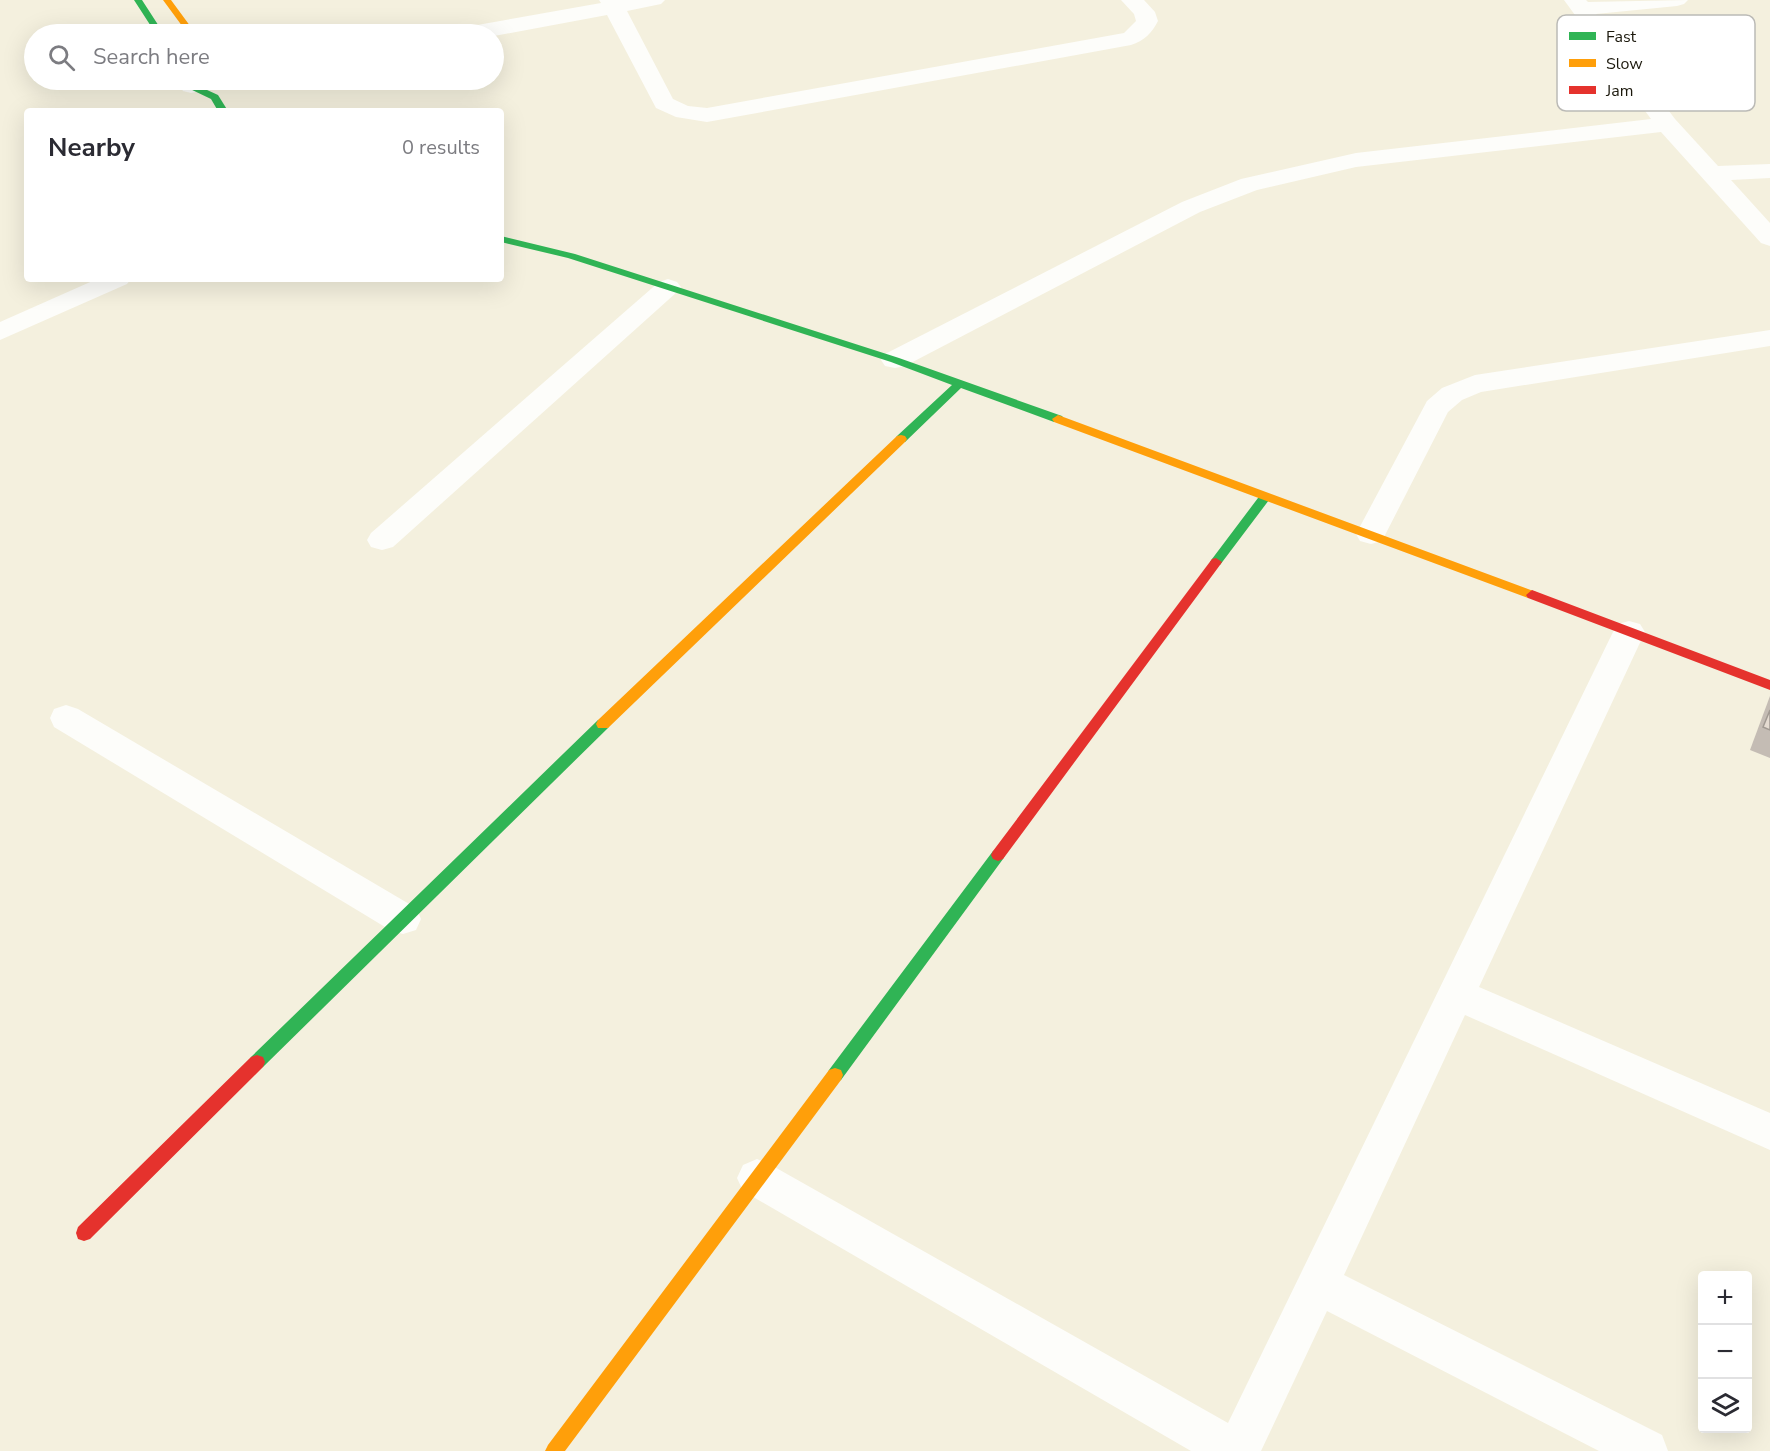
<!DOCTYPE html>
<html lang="en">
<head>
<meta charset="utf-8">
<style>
  body { margin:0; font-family:"Nunito Sans",sans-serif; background:#f2f2f3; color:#2b2b33 }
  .controls { position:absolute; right:18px; bottom:18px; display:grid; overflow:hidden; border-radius:6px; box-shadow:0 6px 24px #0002 }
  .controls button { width:54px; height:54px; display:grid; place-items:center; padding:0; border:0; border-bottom:2px solid #e1e1e2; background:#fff; color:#2b2b33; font:30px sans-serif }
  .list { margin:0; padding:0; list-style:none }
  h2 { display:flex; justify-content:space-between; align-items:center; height:78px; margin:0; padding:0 24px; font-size:26px }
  h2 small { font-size:20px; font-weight:400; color:#7c7c81 }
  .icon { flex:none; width:33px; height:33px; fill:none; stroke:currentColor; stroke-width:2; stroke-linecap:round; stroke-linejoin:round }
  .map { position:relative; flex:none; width:1770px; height:1451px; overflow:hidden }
  .search { position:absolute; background:#fff; box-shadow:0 6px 24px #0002; left:24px; top:24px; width:480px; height:66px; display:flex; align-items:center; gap:15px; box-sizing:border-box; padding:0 21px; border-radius:33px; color:#7c7c81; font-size:22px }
  .panel { position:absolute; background:#fff; box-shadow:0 6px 24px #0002; left:24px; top:108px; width:480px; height:174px; border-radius:6px }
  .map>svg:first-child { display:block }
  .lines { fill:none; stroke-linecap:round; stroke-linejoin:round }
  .street { fill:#fdfdfa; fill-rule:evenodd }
  .fast { fill:#30b455; fill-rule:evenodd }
  .slow { fill:#ff9f0a; fill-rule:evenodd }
  .jam { fill:#e5322d; fill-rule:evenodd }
  .wall { fill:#c4bcb4 }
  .building { fill:#e4dbd1; stroke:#a09992; stroke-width:1.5 }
  .key { fill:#fff; stroke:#bbbab6; stroke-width:1.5 }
  .key-label { font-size:16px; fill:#1b180c }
</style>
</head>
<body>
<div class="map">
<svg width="1770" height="1451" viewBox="0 0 1770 1451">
  <rect width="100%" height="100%" fill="#f4f0de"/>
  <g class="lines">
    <path class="street" d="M599 0H665L661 4 627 11 673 99 688 106 707 108 1124 33 1136 21 1134 14 1121 0H1144L1155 12 1158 21C1152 33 1144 41 1131 45L707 122 676 117 656 108 607 15 494 36 455 34 458 29 466 27 601 3Z
      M1564 0H1586L1588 2 1688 0 1684 4 1677 6 1596 14 1675 119 1718 166 1770 164V178L1731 180 1770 223V246L1761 243 1661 132 1356 167 1257 190 1200 212 905 366 895 368 885 366 881 360 885 354 1182 202 1241 179 1356 153 1651 119Z
      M190 80H232L229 85 191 93 183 91 180 86 183 81Z
      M97 279H131L127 284 0 340V322Z
      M668 279 677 282 681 287 677 292 393 547 382 550 371 547 367 540 371 533 659 282Z
      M1770 330V346L1481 392 1462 400 1448 412 1382 541 1371 544 1360 541 1356 534 1427 401 1442 388 1475 375Z
      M1629 621 1640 624 1645 632 1479 987 1770 1113V1150L1465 1015 1344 1275 1662 1435 1668 1451H1599L1327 1311 1261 1451H1191L743 1191 737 1178 743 1165 757 1159 771 1165 1228 1423 1613 632 1618 624Z
      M66 705 78 709 416 908 421 919 416 930 403 934 390 930 54 727 50 718 54 709Z"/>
    <path class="fast" d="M134 0H142L164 34H156Z
      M182 80H191L194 84 218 95 228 111H218L211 99 188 88Z
      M501 236 575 254 899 358 1062 416 1064 419 1062 422H1054L961 388 905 442H897L895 439 897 436 952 385 891 362 568 258 501 242Z
      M1265 493 1271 497 1269 500 1220 565H1212L1210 562 1212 559 1261 494Z
      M603 719 608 720 610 724 608 728 263 1067 257 1069 251 1067 249 1062 251 1057 598 720Z
      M998 849 1003 851 1005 855 1003 859 841 1080 835 1082 829 1080 827 1075 829 1070 993 851Z"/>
    <path class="slow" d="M163 0H171L196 34H188Z
      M1058 415 1536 592 1538 595 1536 598H1528L1054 422 1052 419Z
      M901 435 905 436 907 439 905 442 608 728H598L596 724 598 720 897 436Z
      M835 1068 841 1070 843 1075 841 1080 565 1451H545L548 1445 829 1070Z"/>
    <path class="jam" d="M1216 558 1222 562 1220 565 1003 859 998 861 993 859 991 855 993 851 1212 559Z
      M1532 590 1770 680V690L1528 598 1526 595Z
      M257 1055 263 1057 265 1062 263 1067 90 1239 84 1241 78 1239 76 1233 78 1227 251 1057Z"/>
  </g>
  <path class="wall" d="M1770 696V758L1750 750Z"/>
  <path class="building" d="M1770 710V730L1763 727Z"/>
  <rect x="1557" y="15" width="198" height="96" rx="9" class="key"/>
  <rect x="1569" y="32" width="27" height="8" fill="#30b455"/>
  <rect x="1569" y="59" width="27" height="8" fill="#ff9f0a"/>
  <rect x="1569" y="86" width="27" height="8" fill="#e5322d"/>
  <g class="key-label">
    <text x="1606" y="42">Fast</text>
    <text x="1606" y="69">Slow</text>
    <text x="1606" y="96">Jam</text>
  </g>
</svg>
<div class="controls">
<button>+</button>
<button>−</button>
<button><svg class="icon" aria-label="layers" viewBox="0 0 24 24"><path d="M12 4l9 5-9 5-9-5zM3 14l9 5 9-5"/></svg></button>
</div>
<div class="search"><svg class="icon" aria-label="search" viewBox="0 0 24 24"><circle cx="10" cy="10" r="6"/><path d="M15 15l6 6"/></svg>Search here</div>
<section class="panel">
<h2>Nearby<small>0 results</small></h2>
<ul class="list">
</ul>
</section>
</div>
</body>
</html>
